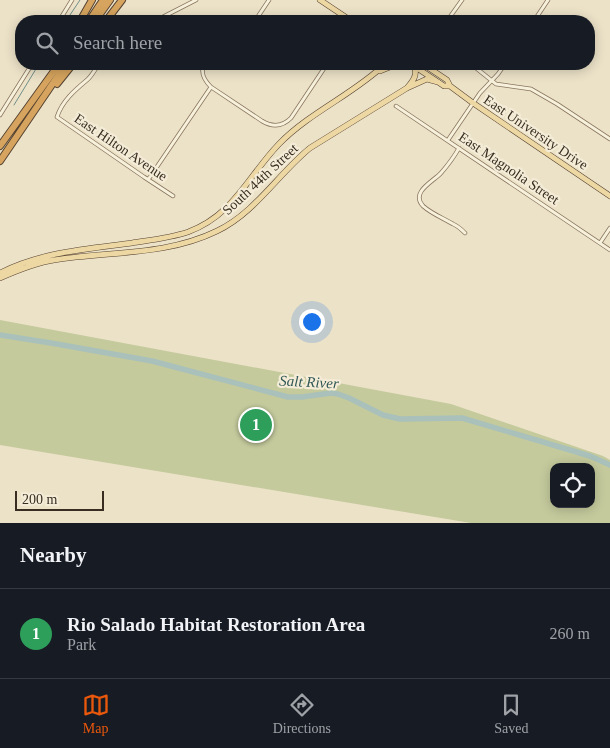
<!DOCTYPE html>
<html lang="en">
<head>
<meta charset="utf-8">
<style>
  body { margin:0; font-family:Georgia,serif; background:#242831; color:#f1f3f6 }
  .controls { position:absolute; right:15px; bottom:15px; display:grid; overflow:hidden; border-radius:10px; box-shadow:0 2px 12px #0003 }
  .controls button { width:45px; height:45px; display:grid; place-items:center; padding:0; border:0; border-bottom:1px solid #363941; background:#171b24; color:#f1f3f6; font:25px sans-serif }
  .scale { position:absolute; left:15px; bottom:12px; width:89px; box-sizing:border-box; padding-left:5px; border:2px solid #392d21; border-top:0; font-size:14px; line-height:18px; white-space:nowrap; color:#392d21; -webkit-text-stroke:4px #f4ecd7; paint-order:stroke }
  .you { position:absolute; left:311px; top:321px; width:18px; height:18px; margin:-12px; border:4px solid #fff; border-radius:50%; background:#1a73e8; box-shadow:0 0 0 8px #1a73e833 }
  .badge { display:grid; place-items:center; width:32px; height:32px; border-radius:50%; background:#ea580c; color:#fff; font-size:16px; font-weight:700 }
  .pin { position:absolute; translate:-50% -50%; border:2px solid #fff; box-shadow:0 1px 5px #0006 }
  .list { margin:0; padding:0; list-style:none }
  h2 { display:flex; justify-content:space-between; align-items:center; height:65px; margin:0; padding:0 20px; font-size:21px }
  h2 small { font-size:16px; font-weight:400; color:#9ea1a6 }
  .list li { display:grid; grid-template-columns:32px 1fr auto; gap:15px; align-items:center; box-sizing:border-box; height:90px; padding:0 20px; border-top:1px solid #363941 }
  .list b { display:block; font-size:19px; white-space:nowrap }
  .list p { margin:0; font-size:16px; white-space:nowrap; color:#9ea1a6 }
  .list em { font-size:16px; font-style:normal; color:#9ea1a6 }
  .icon { flex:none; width:28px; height:28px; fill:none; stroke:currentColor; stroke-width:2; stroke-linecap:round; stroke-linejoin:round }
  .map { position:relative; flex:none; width:610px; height:523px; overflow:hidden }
  .search { position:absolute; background:#171b24; box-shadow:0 2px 12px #0003; left:15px; right:15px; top:15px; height:55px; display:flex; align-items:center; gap:12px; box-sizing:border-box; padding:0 18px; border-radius:20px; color:#9ea1a6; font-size:19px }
  .sheet { height:155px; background:#171b24 }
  nav { display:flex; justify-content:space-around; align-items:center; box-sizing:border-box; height:70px; border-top:1px solid #363941; background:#171b24; font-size:14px; color:#9ea1a6 }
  nav a { display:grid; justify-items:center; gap:2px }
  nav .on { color:#ea580c }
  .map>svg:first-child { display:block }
  .green { fill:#c4ca9c; fill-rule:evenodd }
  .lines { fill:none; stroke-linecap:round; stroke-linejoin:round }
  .stream { stroke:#708f88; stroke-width:1 }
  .river { stroke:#a9c1ba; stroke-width:5.5 }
  .minor-casing { stroke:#88755e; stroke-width:4.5 }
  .primary-casing { stroke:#564332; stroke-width:6 }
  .motorway-casing { stroke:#564332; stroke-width:8 }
  .minor { stroke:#f7f0db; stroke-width:3 }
  .primary { stroke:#edd7a3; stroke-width:5 }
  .motorway { stroke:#d6a45e; stroke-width:6 }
  .labels { text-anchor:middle; stroke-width:4.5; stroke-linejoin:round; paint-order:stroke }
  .street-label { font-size:14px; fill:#392d21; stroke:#f4ecd7 }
  .water-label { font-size:15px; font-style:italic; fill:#315856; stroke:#f4ecd7 }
</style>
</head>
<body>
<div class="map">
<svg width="610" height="523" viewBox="0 0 610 523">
  <rect width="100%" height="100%" fill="#ece2c8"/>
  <path class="green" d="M0 320 451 404 603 456 610 460V523H471L0 445ZM554 467H591V504H554Z"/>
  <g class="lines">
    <path class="stream" d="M66 21 80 0
      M14 105 39 64"/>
    <path class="river" d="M0 335 51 343 152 361 288 397H302L331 393 338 394 349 398 383 415 400 419 462 418 590 456 610 465"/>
    <defs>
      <path id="minor" d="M59 21 72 0
        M155 21 196 0
        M255 21 269 0
        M447 21 462 0
        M534 21 548 0
        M99 64C95 69 92 76 87 80 75 90 62 101 57 117L144 177 173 196
        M204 64C200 73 204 80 211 87L262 121C272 127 282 127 291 118L327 64
        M471 64 496 84 531 89 557 104 610 139
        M396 106 610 250
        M0 115 32 64
        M448 140 480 93 498 74 505 64
        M459 148C454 157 448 165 441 173 434 181 410 192 423 206 432 214 443 218 453 224 458 226 462 230 465 233
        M148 179 150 177 211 87
        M600 243 610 228"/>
      <path id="primary" d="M320 0 347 18 354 21
        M411 64 444 86H450L473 103 610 196
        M423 64 447 80 450 86
        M380 71 395 65H413
        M407 88C413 81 418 75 414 66
        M0 273C41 252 87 249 132 243 151 240 170 238 188 232 234 215 248 176 279 144 310 112 354 94 385 64
        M0 278C18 270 35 263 54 260 109 251 166 256 217 231 255 213 278 174 310 148L407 88 427 79 438 82"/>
      <path id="motorway" d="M80 21 92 0
        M89 21 103 0
        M95 21 110 0
        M106 21 122 0
        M57 84 73 64
        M0 146 59 64
        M0 161 66 64"/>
    </defs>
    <use href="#minor" class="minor-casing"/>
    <use href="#primary" class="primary-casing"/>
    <use href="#motorway" class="motorway-casing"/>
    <use href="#minor" class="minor"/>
    <use href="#primary" class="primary"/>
    <use href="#motorway" class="motorway"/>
  </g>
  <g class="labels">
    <g class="street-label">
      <text transform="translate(536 132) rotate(34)" y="5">East University Drive</text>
      <text transform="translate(121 147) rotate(34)" y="5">East Hilton Avenue</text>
      <text transform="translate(509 168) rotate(34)" y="5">East Magnolia Street</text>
      <text transform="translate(260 179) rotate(-43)" y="5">South 44th Street</text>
    </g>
    <g class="water-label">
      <text transform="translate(309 382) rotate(3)" y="5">Salt River</text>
    </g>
  </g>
</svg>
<div class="controls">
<button><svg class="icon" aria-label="locate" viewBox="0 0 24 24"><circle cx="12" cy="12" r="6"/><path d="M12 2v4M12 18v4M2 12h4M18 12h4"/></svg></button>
</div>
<div class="scale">200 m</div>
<div class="you"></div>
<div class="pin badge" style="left:256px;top:425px;background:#2e9e5b">1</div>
<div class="search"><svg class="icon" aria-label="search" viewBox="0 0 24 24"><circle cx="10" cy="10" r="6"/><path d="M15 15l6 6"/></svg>Search here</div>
</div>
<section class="sheet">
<h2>Nearby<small></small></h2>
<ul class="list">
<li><span class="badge" style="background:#2e9e5b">1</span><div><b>Rio Salado Habitat Restoration Area</b><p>Park</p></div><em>260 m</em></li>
</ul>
</section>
<nav>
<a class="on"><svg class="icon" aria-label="map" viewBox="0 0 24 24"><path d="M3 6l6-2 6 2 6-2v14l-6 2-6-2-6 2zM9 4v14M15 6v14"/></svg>Map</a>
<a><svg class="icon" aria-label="directions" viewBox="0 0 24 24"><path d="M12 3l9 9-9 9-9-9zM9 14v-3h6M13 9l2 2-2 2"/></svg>Directions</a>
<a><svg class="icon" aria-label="saved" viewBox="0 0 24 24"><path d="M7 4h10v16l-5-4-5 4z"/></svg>Saved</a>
</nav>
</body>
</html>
